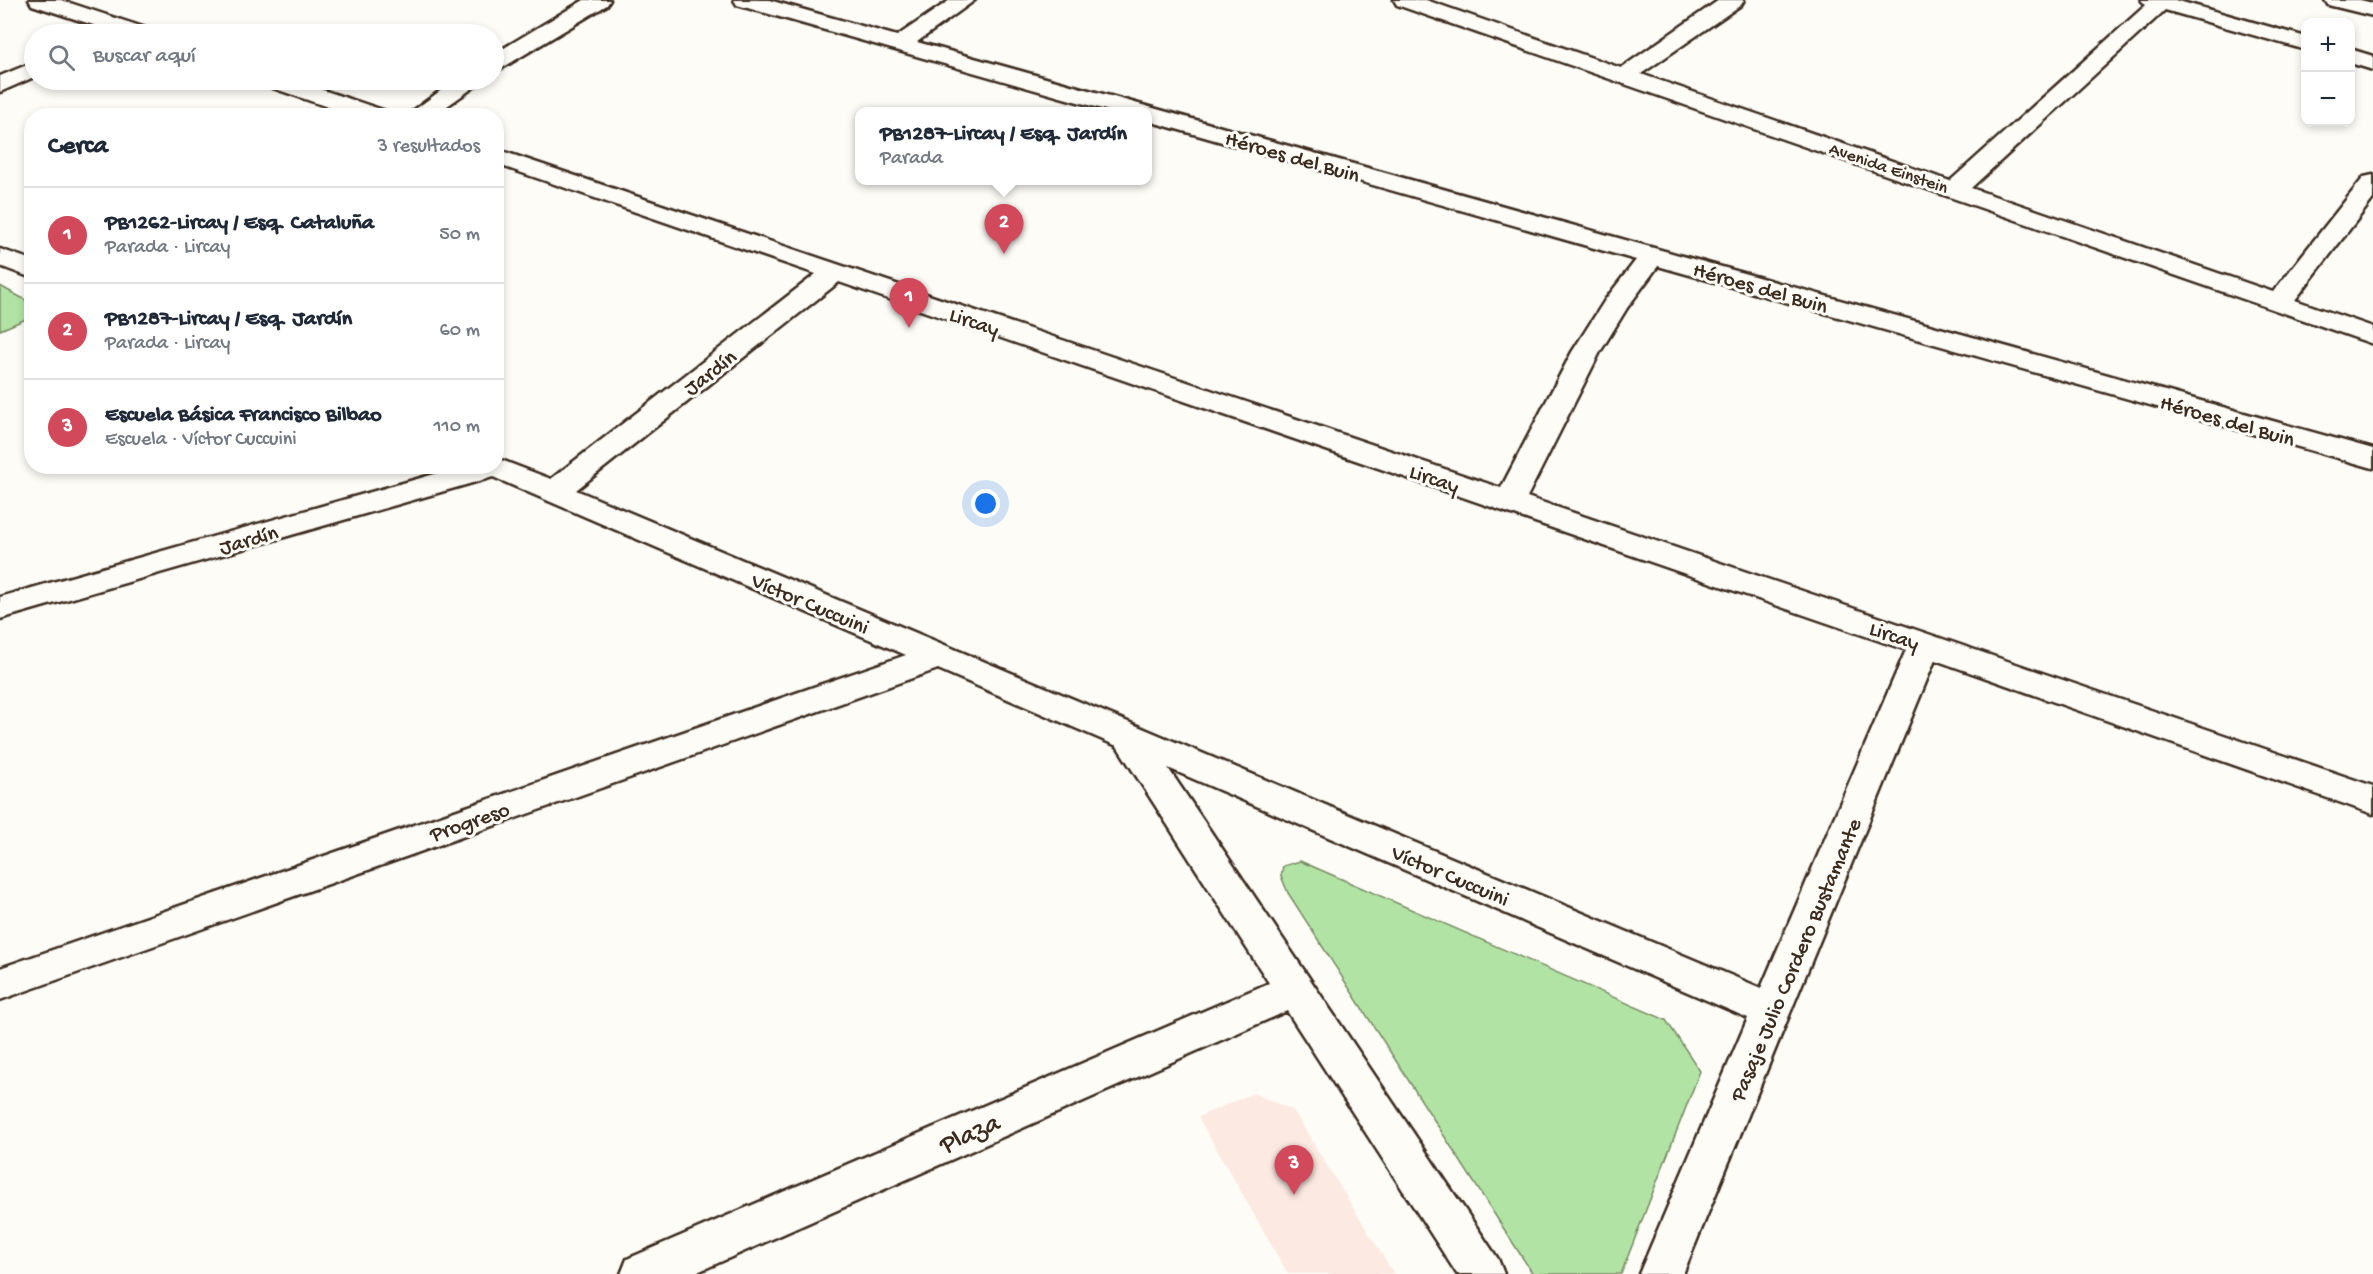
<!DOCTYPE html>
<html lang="es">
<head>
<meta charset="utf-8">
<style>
  body { margin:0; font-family:"Gochi Hand",sans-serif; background:#f6f6f7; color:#1f2937 }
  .controls { position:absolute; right:18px; top:18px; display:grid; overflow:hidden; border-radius:12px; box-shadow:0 3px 9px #0003 }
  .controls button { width:54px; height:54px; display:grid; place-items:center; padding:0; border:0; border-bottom:2px solid #e0e1e3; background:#fff; color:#1f2937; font:30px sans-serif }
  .you { position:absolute; left:986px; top:504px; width:21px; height:21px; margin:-15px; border:4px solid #fff; border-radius:50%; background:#1a73e8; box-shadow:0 0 0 9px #1a73e833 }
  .badge { display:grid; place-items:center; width:39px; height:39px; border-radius:50%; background:#d1495b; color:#fff; font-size:20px; font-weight:700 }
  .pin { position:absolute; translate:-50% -50px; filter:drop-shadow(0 2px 3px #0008) }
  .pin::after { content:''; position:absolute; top:32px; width:21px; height:18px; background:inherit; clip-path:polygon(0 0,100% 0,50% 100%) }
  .popup { position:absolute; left:855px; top:107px; width:297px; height:78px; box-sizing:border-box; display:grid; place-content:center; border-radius:12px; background:#fff; filter:drop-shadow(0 2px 4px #0005); font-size:20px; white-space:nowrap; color:#747a83 }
  .popup b { font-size:22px; color:#1f2937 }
  .popup::after { content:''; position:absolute; left:50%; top:100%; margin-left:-12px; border:12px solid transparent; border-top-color:#fff }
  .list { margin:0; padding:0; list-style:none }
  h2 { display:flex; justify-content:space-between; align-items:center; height:78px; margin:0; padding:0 24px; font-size:26px }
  h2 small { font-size:20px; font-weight:400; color:#747a83 }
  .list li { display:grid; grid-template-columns:39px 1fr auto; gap:18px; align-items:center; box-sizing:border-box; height:96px; padding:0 24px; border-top:2px solid #e0e1e3 }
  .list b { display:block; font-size:22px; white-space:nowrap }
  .list p { margin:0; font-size:20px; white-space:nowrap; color:#747a83 }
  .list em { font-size:20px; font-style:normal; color:#747a83 }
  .icon { flex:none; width:33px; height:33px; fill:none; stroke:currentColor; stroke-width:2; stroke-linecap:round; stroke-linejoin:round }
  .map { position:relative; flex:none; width:2373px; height:1274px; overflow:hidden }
  .search { position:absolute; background:#fff; box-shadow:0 3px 9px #0003; left:24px; top:24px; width:480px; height:66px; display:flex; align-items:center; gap:15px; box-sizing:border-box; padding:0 21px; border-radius:33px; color:#747a83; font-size:22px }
  .panel { position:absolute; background:#fff; box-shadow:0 3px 9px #0003; left:24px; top:108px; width:480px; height:366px; border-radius:24px }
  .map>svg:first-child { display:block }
  .built { fill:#fceae2 }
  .green { fill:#b1e4a4; stroke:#768761; stroke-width:1.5 }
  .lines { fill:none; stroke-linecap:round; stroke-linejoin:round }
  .minor-casing { stroke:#3b2a1e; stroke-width:5 }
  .minor { fill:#fdfcf7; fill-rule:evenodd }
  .labels { text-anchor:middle; stroke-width:6; stroke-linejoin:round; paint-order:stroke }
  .far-street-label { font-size:18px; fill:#3b2a1e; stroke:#fdfcf7 }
  .street-label { font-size:22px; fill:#3b2a1e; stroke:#fdfcf7 }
  .near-street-label { font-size:27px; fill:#3b2a1e; stroke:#fdfcf7 }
</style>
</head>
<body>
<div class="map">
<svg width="2373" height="1274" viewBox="0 0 2373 1274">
  <rect width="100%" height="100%" fill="#fdfcf7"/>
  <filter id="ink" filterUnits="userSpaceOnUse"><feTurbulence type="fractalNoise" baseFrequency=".0167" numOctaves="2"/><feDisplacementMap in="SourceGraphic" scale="12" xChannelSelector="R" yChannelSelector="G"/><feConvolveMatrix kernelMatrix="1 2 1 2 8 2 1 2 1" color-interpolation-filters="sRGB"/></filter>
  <g filter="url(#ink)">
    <path class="built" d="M1253 1093 1293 1110 1394 1274H1288L1198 1117Z"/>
    <path class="green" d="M0 286 31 303V317L0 330Z
      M1300 861 1666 1020 1700 1071 1621 1274H1534L1531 1271 1288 893 1281 876 1283 866Z"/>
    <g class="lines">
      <defs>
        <path id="minor" d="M29 0H61L149 29 152 34H121L32 5Z
          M584 0H610L607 5 502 68 494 70V54Z
          M734 0H769L897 36 950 0H975L917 42 2373 449V468L1658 266 1627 308 1600 352 1527 497 2373 786V814L1935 660 1683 1274H1639L1748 1018 1168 768 1498 1259 1504 1274H1457L1287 1011 693 1274H621L627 1259 1269 983 1117 746 938 669 0 1000V968L906 655 493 477 0 619V597L463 466H496V458L551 479 816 274 496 164V149L1501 488 1572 352 1605 300 1636 260 1148 121V112H1113L737 5ZM839 282 1906 650 1761 988 576 490Z
          M1394 0H1426L1621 68 1719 0H1744L1741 5 1641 74 1950 181 2146 5 2141 0H2175L2306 37V50L2165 10 1971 188 2273 292 2364 177 2373 175V199L2295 300 2373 327V344L1397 5Z
          M2325 0H2360L2373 3V16L2328 5Z
          M2350 49 2373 56V70L2350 63Z
          M34 62V77L0 92V76Z
          M261 80H293L386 111 389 116H354L264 85Z
          M455 80H480L477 85 433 116H406Z
          M0 249 32 260V278L0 266Z"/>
      </defs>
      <use href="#minor" class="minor-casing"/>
      <use href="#minor" class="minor"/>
    </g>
  </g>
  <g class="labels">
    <g class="far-street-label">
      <text transform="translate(1889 167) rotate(19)" y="6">Avenida Einstein</text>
    </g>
    <g class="street-label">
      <text transform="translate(1293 155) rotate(16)" y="8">Héroes del Buin</text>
      <text transform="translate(1761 286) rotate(16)" y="8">Héroes del Buin</text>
      <text transform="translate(975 320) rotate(19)" y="8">Lircay</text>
      <text transform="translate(709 371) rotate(-38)" y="8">Jardín</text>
      <text transform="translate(2228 419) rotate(16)" y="8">Héroes del Buin</text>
      <text transform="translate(1435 477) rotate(19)" y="8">Lircay</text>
      <text transform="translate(248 538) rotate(-16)" y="8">Jardín</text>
      <text transform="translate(811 602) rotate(23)" y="8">Víctor Cuccuini</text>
      <text transform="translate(1895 634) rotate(19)" y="8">Lircay</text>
      <text transform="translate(469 820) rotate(-19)" y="8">Progreso</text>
      <text transform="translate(1451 874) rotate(23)" y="8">Víctor Cuccuini</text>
      <text transform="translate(1794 959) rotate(-67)" y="8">Pasaje Julio Cordero Bustamante</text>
    </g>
    <g class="near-street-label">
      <text transform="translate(969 1132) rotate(-24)" y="9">Plaza</text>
    </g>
  </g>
</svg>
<div class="controls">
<button>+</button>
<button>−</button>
</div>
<div class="you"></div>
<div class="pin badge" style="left:909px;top:328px">1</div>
<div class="pin badge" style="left:1004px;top:254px">2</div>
<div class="popup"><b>PB1287-Lircay / Esq. Jardín</b>Parada</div>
<div class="pin badge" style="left:1294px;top:1195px">3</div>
<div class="search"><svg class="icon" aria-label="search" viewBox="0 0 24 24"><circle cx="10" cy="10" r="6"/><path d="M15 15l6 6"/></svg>Buscar aquí</div>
<section class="panel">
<h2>Cerca<small>3 resultados</small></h2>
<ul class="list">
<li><span class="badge">1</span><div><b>PB1262-Lircay / Esq. Cataluña</b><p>Parada · Lircay</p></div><em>50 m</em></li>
<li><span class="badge">2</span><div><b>PB1287-Lircay / Esq. Jardín</b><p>Parada · Lircay</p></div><em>60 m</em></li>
<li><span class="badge">3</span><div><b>Escuela Básica Francisco Bilbao</b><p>Escuela · Víctor Cuccuini</p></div><em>110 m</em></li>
</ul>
</section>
</div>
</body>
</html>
